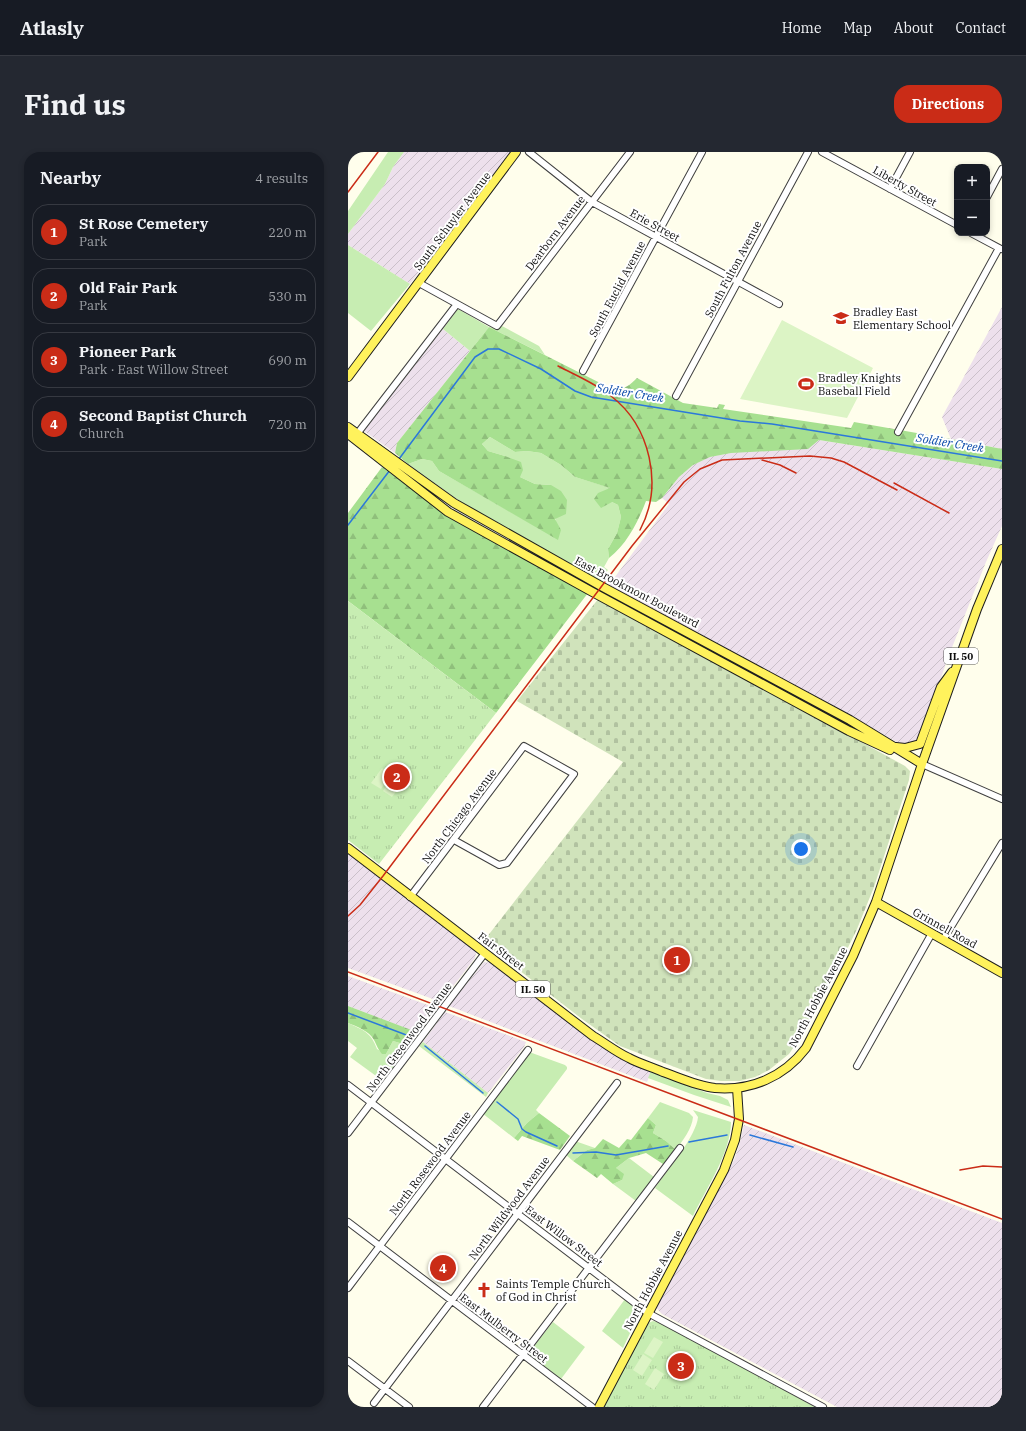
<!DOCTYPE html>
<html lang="en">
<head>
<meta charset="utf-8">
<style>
  body { margin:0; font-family:"IBM Plex Serif",serif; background:#242831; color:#f1f3f6 }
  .controls { position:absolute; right:12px; top:12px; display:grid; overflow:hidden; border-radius:8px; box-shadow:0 2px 6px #0003 }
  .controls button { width:36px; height:36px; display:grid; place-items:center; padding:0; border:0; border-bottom:1px solid #363941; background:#171b24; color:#f1f3f6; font:20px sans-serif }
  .you { position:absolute; left:453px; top:697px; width:14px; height:14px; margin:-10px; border:3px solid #fff; border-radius:50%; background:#1a73e8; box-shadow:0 0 0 6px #1a73e833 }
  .badge { display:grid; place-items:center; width:26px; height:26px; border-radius:50%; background:#ca2c17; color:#fff; font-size:13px; font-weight:700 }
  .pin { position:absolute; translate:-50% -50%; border:2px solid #fff; box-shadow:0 1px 4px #0006 }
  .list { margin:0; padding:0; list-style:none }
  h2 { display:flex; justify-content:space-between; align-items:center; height:52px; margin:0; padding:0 16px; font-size:17px }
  h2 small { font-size:13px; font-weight:400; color:#9ea1a6 }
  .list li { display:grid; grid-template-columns:26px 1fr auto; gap:12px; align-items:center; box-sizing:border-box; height:56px; margin:0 8px 8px; padding:0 8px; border:1px solid #363941; border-radius:16px }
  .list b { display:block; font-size:15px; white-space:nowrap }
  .list p { margin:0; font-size:13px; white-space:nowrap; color:#9ea1a6 }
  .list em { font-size:13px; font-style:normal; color:#9ea1a6 }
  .map { position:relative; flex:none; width:654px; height:1255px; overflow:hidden; border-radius:16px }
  header { display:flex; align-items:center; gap:24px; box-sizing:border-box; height:56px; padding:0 20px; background:#171b24; border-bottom:1px solid #363941 }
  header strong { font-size:19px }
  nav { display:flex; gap:22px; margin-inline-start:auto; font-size:14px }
  .intro { display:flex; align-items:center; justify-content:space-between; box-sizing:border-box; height:96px; padding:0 24px }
  h1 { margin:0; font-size:28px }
  .button { padding:10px 18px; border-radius:16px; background:#ca2c17; color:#fff; font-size:14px; font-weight:700 }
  main { display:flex; gap:24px; padding:0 24px }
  aside { flex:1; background:#171b24; border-radius:16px; box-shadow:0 2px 6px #0003 }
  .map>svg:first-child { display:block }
  .industrial { fill:url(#industrial-furrows) }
  .grass { fill:#c7edb2 }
  .forest { fill:url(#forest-firs) }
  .cemetery { fill:url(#cemetery-stones) }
  .park { fill:url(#park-tufts) }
  .pitch { fill:#dcf4c5 }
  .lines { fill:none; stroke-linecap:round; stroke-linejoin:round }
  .stream { stroke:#2b78da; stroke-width:1.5 }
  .minor-casing { stroke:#404040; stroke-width:8 }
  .major-casing { stroke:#1e1e1e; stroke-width:10 }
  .minor { stroke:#fff; stroke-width:6 }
  .major { stroke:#fff25c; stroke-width:8 }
  .rail { stroke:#ca2c17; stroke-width:1.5 }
  .labels { text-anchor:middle; stroke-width:4; stroke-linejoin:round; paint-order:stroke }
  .shield { fill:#fff; stroke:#565656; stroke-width:1 }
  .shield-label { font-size:10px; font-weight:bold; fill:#0d0d0d }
  .street-label { font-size:11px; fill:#0d0d0d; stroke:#fff }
  .poi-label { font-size:11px; fill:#0d0d0d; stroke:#fff; text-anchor:start }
  .water-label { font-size:12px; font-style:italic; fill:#0a4aaa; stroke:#fff }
</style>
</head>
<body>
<header>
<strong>Atlasly</strong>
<nav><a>Home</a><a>Map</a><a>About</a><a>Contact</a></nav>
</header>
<div class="intro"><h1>Find us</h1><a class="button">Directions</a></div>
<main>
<aside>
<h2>Nearby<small>4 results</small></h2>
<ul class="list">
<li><span class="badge">1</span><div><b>St Rose Cemetery</b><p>Park</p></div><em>220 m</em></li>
<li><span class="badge">2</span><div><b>Old Fair Park</b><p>Park</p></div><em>530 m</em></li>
<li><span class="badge">3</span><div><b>Pioneer Park</b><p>Park · East Willow Street</p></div><em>690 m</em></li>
<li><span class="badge">4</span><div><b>Second Baptist Church</b><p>Church</p></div><em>720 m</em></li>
</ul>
</aside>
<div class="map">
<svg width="654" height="1255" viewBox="0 0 654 1255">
  <defs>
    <pattern id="industrial-furrows" width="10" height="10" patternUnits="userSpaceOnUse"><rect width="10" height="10" fill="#ede0ec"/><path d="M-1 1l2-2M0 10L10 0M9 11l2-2" fill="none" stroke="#cabfc9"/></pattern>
    <pattern id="forest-firs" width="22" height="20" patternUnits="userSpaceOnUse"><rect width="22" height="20" fill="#a7e090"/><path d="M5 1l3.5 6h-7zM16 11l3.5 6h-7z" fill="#8fbf7b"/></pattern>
    <pattern id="cemetery-stones" width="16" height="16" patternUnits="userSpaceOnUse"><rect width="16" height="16" fill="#d0e3bb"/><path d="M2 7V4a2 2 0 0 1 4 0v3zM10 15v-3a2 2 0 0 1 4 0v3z" fill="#b1c2a0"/></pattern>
    <pattern id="park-tufts" width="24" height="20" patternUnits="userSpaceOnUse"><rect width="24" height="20" fill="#c7edb2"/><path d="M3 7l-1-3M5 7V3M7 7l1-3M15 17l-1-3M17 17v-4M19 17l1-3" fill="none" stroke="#aaca98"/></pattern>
  </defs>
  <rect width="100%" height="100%" fill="#fffeec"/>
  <path class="industrial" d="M56 0H162L62 132 0 93V82L37 32 45 15Z
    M654 155V297L603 287 594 265Z
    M95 177 122 199 49 291 47 301 16 279Z
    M471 288 654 317V374L638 410 601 503 572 585 569 590 561 593 552 592 506 565 261 433 321 352 314 346 331 325 345 313 361 305 382 301Z
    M0 703 10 708 126 798 128 801 127 806 93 850 0 816Z
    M136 810 144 811 266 903 303 920 299 930 101 854Z
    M0 824 88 856 70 881 0 854Z
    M97 860 178 890 176 895 140 941 75 890Z
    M396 973 654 1071V1255H489L314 1162 311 1159 309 1156 310 1151 386 1008 391 994Z"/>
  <path class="grass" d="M40 0H56L45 15 37 32 0 82V59Z
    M0 93 62 132 23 179 0 161Z
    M110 157 141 175 150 177 154 174 191 194 197 203 141 175 122 199 95 177Z
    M142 285 167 300 179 299 193 301 213 313 227 325 263 336 264 350 270 353 273 365 269 381 260 397 261 406 256 415 260 418 252 428 126 358 106 345 60 312 74 307 84 309 91 319 210 387 203 333 187 332 172 325 157 304 140 299 134 292Z
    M0 871C15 878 23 880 29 897L38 902 45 889 55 892 66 879 70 881 35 929 2 905 9 896 0 889Z
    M75 890 140 941 138 945 71 894Z
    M180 901H184L217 913 219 915V917L188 958 191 961 179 971 166 986 134 961Z
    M303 919 359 941 372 944 380 948 383 955 346 943 300 926Z
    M312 950 341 961 345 965C344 977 335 988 328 998L318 989 305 981 308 973 300 966Z
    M345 958 383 970C383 1000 358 1037 345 1064L307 1036C318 1020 349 983 350 965Z
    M227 989 247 996 239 998 225 1009 217 1002Z
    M281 1006 306 1025 288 1049 265 1032 274 1028 268 1016Z
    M277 1147 290 1157 292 1160 275 1196 254 1179Z
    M205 1170 237 1195 213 1227 182 1203 183 1198Z"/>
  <path class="forest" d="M141 175 264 237C276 238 281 234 289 226L335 251 369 256 371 252 377 253 375 257 503 276 506 270 603 287 654 297V317L471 288 460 297 383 301 362 305 345 313 331 325 314 346 308 350 298 349C290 370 279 392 261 406L260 397 269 381 273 365 270 353 264 350 253 356 246 347 250 341 262 336 227 325 213 313 193 301 179 299 167 300 142 285 134 292 140 299 157 304 173 310 175 318 172 325 187 332 203 333 213 339 219 348 218 362 207 367 213 378 210 388 91 319 84 309 74 307 60 312 47 301 49 291Z
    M34 315 96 361 240 441 148 561 0 449V361Z
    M0 854 66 879 55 892 45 889 38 902H34C30 897 29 894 26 888 21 879 10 875 0 871Z
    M191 961 222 984 212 998 174 984 170 989 166 986 179 971Z
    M300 966 308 973 305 981 318 989 328 998 315 1012 298 1001 281 1006 268 1016 276 1022 274 1028 265 1032 253 1022 249 1026 225 1009 239 998 247 996 255 987 271 996 279 987 283 988Z"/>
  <path class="cemetery" d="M251 446 557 614 562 619 561 628 526 735 509 777 491 814 456 880 441 902 421 918 407 925 392 929H373L358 927 272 894 234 867 135 790 275 610 169 549Z"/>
  <path class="park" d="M0 449 148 561 31 712 0 688Z
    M305 1169 315 1172 467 1255H255L298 1172Z"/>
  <path class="pitch" d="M434 168 525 216 499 266 392 247Z
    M34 616 43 622 33 637 23 631Z
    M45 623 55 630 44 645 35 639Z
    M306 1185 315 1190 305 1206 296 1201Z
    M295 1202 304 1208 294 1224 285 1218Z
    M307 1216 316 1222 306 1238 297 1232Z"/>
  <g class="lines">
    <path class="stream" d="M51 307 127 205 140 197H151L193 217 227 239 243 245 392 269 424 272 654 309
      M0 373 42 318
      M0 861 61 884
      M77 894 135 941
      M149 950 170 967 174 977 178 980 209 994
      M402 983 445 995
      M341 990 379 983
      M225 1001 248 1000 268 1003 320 994"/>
    <defs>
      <path id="minor" d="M181 0 244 50 431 152
        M474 0 609 73
        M542 37 562 0
        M639 45 654 17
        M623 81 653 97
        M71 131 149 174 282 0
        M235 219 354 0
        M328 244 460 0
        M550 280 651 96
        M9 282 109 152
        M574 612 654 647
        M62 745 176 594 226 622 159 711 151 713 106 688
        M595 788 654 691
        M509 914 584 781
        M0 933 300 1161 475 1255
        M0 981 137 801
        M0 1070 244 1255
        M0 1136 180 898
        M0 1209 61 1255
        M26 1251 269 931
        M135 1255 332 996"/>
      <path id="major" d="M0 225 168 0
        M0 275 106 351 253 434 502 568 574 612
        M0 282 100 360 248 442 501 579 542 598
        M548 595 557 596 572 592 593 535 604 520
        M0 696 245 884C257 891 268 900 281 906 292 912 304 915 315 920 332 926 349 934 367 936 403 939 436 925 458 896L505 804 528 750 574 612 629 457 654 397
        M528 750 654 821
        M251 1255 376 1018 387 988 391 967 389 936"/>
    </defs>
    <use href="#minor" class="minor-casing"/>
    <use href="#major" class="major-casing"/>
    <use href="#minor" class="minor"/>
    <use href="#major" class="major"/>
    <path class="rail" d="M0 40 30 0
      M210 214C227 223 247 231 263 244 302 274 316 333 292 378
      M414 308 432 313 448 321
      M546 331 601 361
      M0 764 12 753 35 724 284 394 336 330 352 317 374 308 462 304 483 306 496 310 549 338
      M0 820 654 1067
      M612 1018 635 1014 654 1015"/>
  </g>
  <defs>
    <symbol id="school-bare" viewBox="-9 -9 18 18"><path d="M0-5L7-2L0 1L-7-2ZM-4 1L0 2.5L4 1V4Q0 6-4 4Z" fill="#ca2c17" stroke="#fff" stroke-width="2.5" paint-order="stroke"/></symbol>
    <symbol id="stadium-bare" viewBox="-9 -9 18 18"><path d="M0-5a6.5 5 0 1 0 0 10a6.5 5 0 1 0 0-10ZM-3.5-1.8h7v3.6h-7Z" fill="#ca2c17" stroke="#fff" stroke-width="2.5" paint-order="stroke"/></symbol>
    <symbol id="church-bare" viewBox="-9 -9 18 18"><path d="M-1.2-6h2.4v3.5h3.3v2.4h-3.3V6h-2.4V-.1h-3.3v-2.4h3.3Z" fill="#ca2c17" stroke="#fff" stroke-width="2.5" paint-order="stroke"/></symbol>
  </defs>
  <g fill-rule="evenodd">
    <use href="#school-bare" x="482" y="155" width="22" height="22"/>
    <use href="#stadium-bare" x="447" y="221" width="22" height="22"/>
    <use href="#church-bare" x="125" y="1127" width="22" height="22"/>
  </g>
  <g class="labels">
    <g class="shield">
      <rect x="596" y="496" width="34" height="16" rx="3"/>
      <rect x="168" y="829" width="34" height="16" rx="3"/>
    </g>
    <g class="shield-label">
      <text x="613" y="508">IL 50</text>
      <text x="185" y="841">IL 50</text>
    </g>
    <g class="street-label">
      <text transform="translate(557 34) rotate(29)" y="4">Liberty Street</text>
      <text transform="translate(104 69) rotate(-53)" y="4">South Schuyler Avenue</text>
      <text transform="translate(307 73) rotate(29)" y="4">Erie Street</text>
      <text transform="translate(207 81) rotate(-53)" y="4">Dearborn Avenue</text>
      <text transform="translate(385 117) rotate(-62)" y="4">South Fulton Avenue</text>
      <text transform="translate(269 137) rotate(-62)" y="4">South Euclid Avenue</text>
      <text transform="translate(289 440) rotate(28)" y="4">East Brookmont Boulevard</text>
      <text transform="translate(111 664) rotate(-53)" y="4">North Chicago Avenue</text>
      <text transform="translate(597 776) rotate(29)" y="4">Grinnell Road</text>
      <text transform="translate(153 799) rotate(37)" y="4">Fair Street</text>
      <text transform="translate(470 845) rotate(-62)" y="4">North Hobbie Avenue</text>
      <text transform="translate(61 885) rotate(-53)" y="4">North Greenwood Avenue</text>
      <text transform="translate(82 1011) rotate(-53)" y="4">North Rosewood Avenue</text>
      <text transform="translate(161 1056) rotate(-53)" y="4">North Wildwood Avenue</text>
      <text transform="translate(216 1084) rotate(37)" y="4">East Willow Street</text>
      <text transform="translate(305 1128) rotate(-62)" y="4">North Hobbie Avenue</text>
      <text transform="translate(156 1176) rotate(37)" y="4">East Mulberry Street</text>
    </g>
    <g class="poi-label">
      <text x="505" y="164">Bradley East<tspan x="505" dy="13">Elementary School</tspan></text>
      <text x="470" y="230">Bradley Knights<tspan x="470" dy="13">Baseball Field</tspan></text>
      <text x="148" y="1136">Saints Temple Church<tspan x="148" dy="13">of God in Christ</tspan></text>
    </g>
    <g class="water-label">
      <text transform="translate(282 241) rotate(9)" y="4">Soldier Creek</text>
      <text transform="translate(602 291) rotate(9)" y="4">Soldier Creek</text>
    </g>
  </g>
</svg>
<div class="controls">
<button>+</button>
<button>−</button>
</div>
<div class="you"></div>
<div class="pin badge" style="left:329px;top:808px">1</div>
<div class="pin badge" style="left:49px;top:625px">2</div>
<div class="pin badge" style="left:333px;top:1214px">3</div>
<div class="pin badge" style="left:95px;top:1116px">4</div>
</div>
</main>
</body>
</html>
